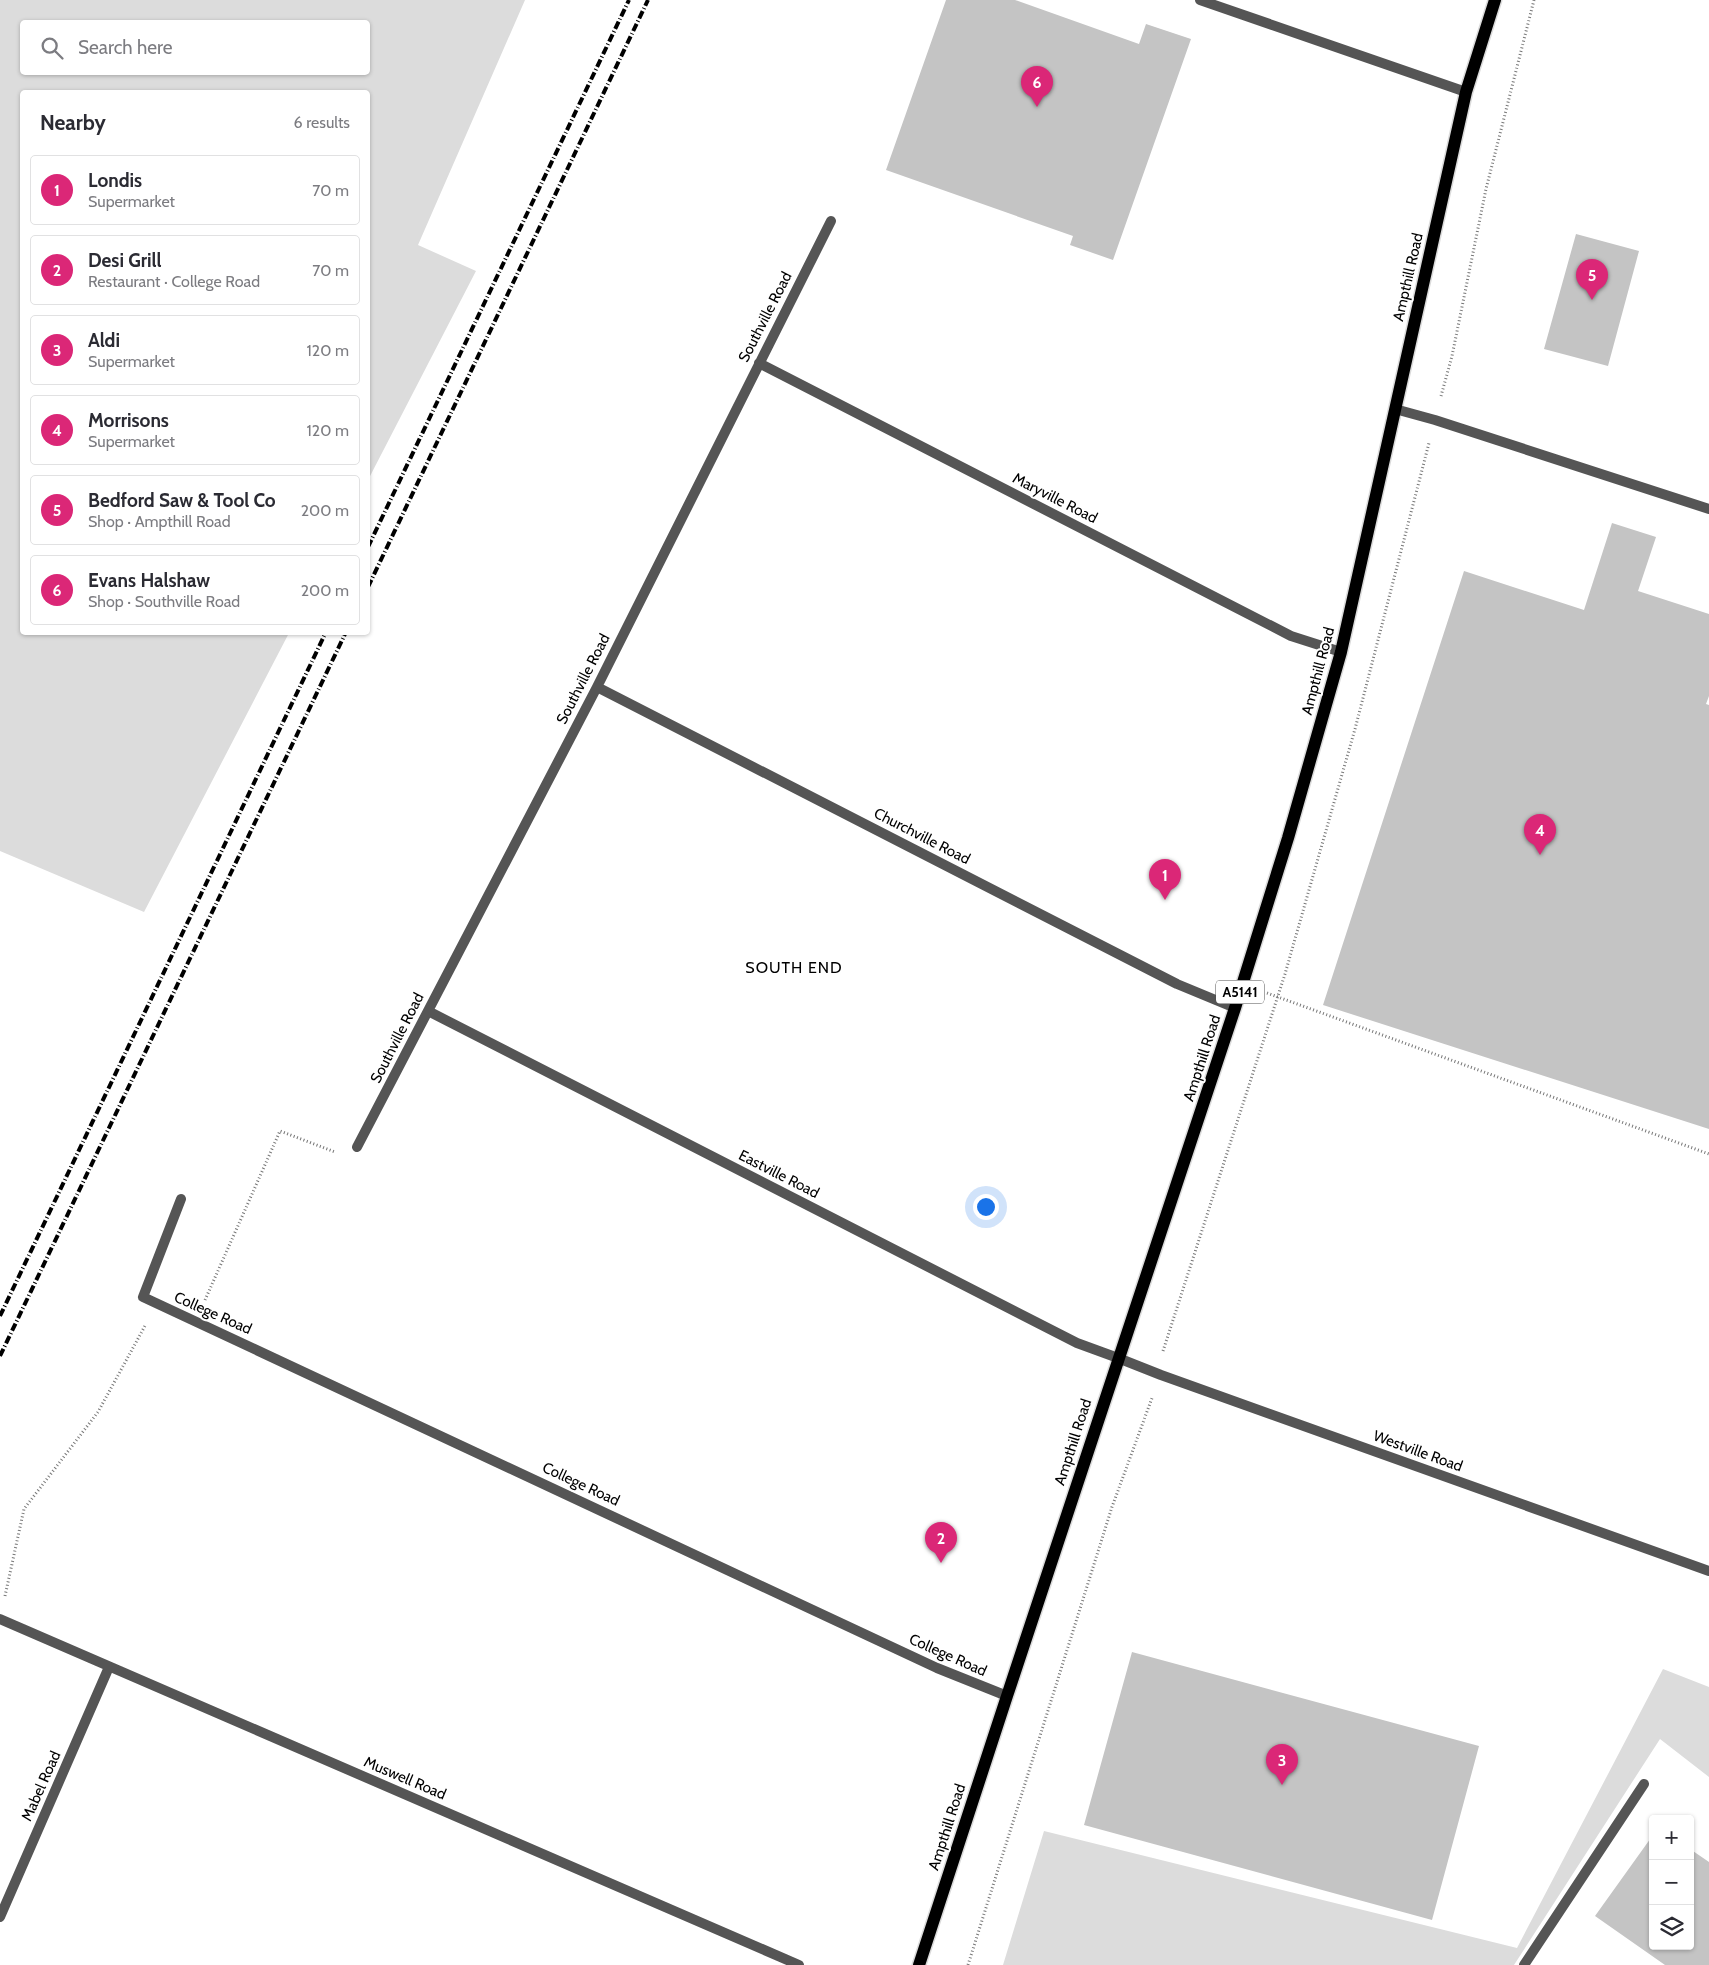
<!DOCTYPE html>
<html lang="en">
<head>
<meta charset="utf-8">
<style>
  body { margin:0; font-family:Cabin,sans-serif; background:#f2f2f3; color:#2b2b33 }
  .controls { position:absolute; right:15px; bottom:15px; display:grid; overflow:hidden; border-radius:5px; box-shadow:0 1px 4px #0004 }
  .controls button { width:45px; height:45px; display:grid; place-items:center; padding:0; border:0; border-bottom:1px solid #e1e1e2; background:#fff; color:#2b2b33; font:25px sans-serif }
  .you { position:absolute; left:985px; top:1206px; width:18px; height:18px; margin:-12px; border:4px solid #fff; border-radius:50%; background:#1a73e8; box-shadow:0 0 0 8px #1a73e833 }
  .badge { display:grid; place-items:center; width:32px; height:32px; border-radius:50%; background:#db2777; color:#fff; font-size:16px; font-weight:700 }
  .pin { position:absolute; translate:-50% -41px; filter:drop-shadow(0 1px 2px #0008) }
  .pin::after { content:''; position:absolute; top:26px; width:18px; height:15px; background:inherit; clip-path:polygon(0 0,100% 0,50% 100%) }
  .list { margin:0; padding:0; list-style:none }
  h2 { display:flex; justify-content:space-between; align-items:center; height:65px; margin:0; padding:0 20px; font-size:21px }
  h2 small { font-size:16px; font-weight:400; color:#7c7c81 }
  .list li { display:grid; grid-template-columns:32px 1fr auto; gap:15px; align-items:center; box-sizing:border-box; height:70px; margin:0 10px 10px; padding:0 10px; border:1px solid #e1e1e2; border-radius:5px }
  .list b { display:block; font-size:19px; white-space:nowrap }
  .list p { margin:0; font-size:16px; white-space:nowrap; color:#7c7c81 }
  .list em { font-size:16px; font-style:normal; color:#7c7c81 }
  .icon { flex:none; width:28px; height:28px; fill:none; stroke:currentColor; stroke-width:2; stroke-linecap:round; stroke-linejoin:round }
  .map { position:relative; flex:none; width:1709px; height:1965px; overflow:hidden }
  .search { position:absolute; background:#fff; box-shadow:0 1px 4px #0004; left:20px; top:20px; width:350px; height:55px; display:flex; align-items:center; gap:12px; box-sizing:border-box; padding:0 18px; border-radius:5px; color:#7c7c81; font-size:19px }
  .panel { position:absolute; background:#fff; box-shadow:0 1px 4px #0004; left:20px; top:90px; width:350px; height:545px; border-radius:5px }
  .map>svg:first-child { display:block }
  .green { fill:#dcdcdc; fill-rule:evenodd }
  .building { fill:#c4c4c4 }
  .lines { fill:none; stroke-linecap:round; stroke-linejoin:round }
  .primary-casing { stroke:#dbdbdb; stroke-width:15 }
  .path { stroke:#777; stroke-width:3; stroke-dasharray:1 2.5; stroke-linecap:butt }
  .service { stroke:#555; stroke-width:10 }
  .minor { stroke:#555; stroke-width:10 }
  .primary { stroke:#000; stroke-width:12 }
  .rail { stroke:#000; stroke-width:4; stroke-dasharray:8 2.5 1 2.5; stroke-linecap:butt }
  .labels { text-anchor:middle; stroke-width:4; stroke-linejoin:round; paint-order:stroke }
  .shield { fill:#fff; stroke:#4c4c4c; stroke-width:1 }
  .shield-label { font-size:14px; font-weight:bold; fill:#000 }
  .street-label { font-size:15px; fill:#000; stroke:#fff }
  .neighbourhood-label { font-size:16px; letter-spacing:1px; fill:#000; stroke:#fff }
</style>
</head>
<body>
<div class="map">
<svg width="1709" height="1965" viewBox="0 0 1709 1965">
  <rect width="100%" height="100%" fill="#fff"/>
  <path class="green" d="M0 0H525L418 245 476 271 368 480V92H22V632L289 633 144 912 0 851ZM368 22V72H22V22Z
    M1663 1669 1709 1687V1777L1660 1739 1514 1965H1003L1044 1831 1517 1948Z"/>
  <path class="building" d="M946 0H1015L1139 44 1146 24 1191 39 1113 260 1070 245 1073 236 886 170Z
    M1576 234 1639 251 1608 366 1544 349Z
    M1612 523 1656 537 1638 591 1709 614V696L1706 704 1709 705V1129L1323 1005 1464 571 1584 610Z
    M1132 1652 1479 1746 1432 1920 1084 1825Z
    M1653 1835V1946H1690V1849L1709 1862V1965H1665L1595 1916Z"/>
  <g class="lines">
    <defs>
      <path id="primary" d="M919 1965 1007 1696 1235 1008 1288 838 1341 652 1466 92 1495 0"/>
    </defs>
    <use href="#primary" class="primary-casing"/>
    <path class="path" d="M1441 396 1452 356 1486 189 1534 0
      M1267 993 1709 1154
      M205 1300 280 1131 335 1152
      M1163 1351 1285 974 1355 729 1429 443
      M5 1596 24 1509 98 1412 146 1324
      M968 1965 1112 1507 1152 1398"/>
    <path class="service" d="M1395 409 1435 420 1709 509
      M1118 1358 1161 1375 1709 1571
      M1524 1965 1644 1784"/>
    <path class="minor" d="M1200 0 1466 92
      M759 363 1291 636 1341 652
      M597 687 1177 984 1235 1008
      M428 1011 1077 1343 1118 1358
      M357 1147 597 687 831 221
      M181 1199 143 1297 937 1668 1007 1696
      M0 1619 799 1965
      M0 1917 109 1667"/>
    <use href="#primary" class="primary"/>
    <path class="rail" d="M368 547 629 0
      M368 587 648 0
      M0 1316 326 632
      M0 1356 346 632"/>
  </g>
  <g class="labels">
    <rect class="shield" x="1216" y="980.5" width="48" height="23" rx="4"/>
    <g class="shield-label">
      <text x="1240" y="997">A5141</text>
    </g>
    <g class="street-label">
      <text transform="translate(1408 277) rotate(-77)" y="5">Ampthill Road</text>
      <text transform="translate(765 317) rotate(-63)" y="5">Southville Road</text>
      <text transform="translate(1055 498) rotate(27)" y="5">Maryville Road</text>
      <text transform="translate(1318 671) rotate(-75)" y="5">Ampthill Road</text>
      <text transform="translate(583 679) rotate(-63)" y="5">Southville Road</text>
      <text transform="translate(922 836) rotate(27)" y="5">Churchville Road</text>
      <text transform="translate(397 1038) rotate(-63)" y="5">Southville Road</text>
      <text transform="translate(1202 1058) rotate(-72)" y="5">Ampthill Road</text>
      <text transform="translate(779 1174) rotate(27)" y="5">Eastville Road</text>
      <text transform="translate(213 1313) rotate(24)" y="5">College Road</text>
      <text transform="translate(1073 1442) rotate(-72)" y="5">Ampthill Road</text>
      <text transform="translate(1418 1451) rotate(20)" y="5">Westville Road</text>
      <text transform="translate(581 1484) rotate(25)" y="5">College Road</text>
      <text transform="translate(948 1655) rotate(24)" y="5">College Road</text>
      <text transform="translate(405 1778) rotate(23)" y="5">Muswell Road</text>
      <text transform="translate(41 1786) rotate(-66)" y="5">Mabel Road</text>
      <text transform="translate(947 1827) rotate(-72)" y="5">Ampthill Road</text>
    </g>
    <g class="neighbourhood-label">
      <text x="794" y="973">SOUTH END</text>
    </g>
  </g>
</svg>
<div class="controls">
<button>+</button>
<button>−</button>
<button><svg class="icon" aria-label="layers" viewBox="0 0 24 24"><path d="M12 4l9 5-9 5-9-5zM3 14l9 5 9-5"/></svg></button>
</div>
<div class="you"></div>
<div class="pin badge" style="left:1165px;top:900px">1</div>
<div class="pin badge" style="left:941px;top:1563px">2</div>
<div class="pin badge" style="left:1282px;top:1785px">3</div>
<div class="pin badge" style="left:1540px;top:855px">4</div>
<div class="pin badge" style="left:1592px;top:300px">5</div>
<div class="pin badge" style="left:1037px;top:107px">6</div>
<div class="search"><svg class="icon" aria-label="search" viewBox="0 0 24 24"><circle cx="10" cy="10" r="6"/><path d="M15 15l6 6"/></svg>Search here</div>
<section class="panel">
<h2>Nearby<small>6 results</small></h2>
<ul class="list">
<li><span class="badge">1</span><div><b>Londis</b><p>Supermarket</p></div><em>70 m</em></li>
<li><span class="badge">2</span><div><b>Desi Grill</b><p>Restaurant · College Road</p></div><em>70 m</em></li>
<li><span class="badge">3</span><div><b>Aldi</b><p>Supermarket</p></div><em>120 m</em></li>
<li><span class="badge">4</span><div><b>Morrisons</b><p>Supermarket</p></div><em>120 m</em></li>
<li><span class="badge">5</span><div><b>Bedford Saw &amp; Tool Co</b><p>Shop · Ampthill Road</p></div><em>200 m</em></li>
<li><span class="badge">6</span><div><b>Evans Halshaw</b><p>Shop · Southville Road</p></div><em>200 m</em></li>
</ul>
</section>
</div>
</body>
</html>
